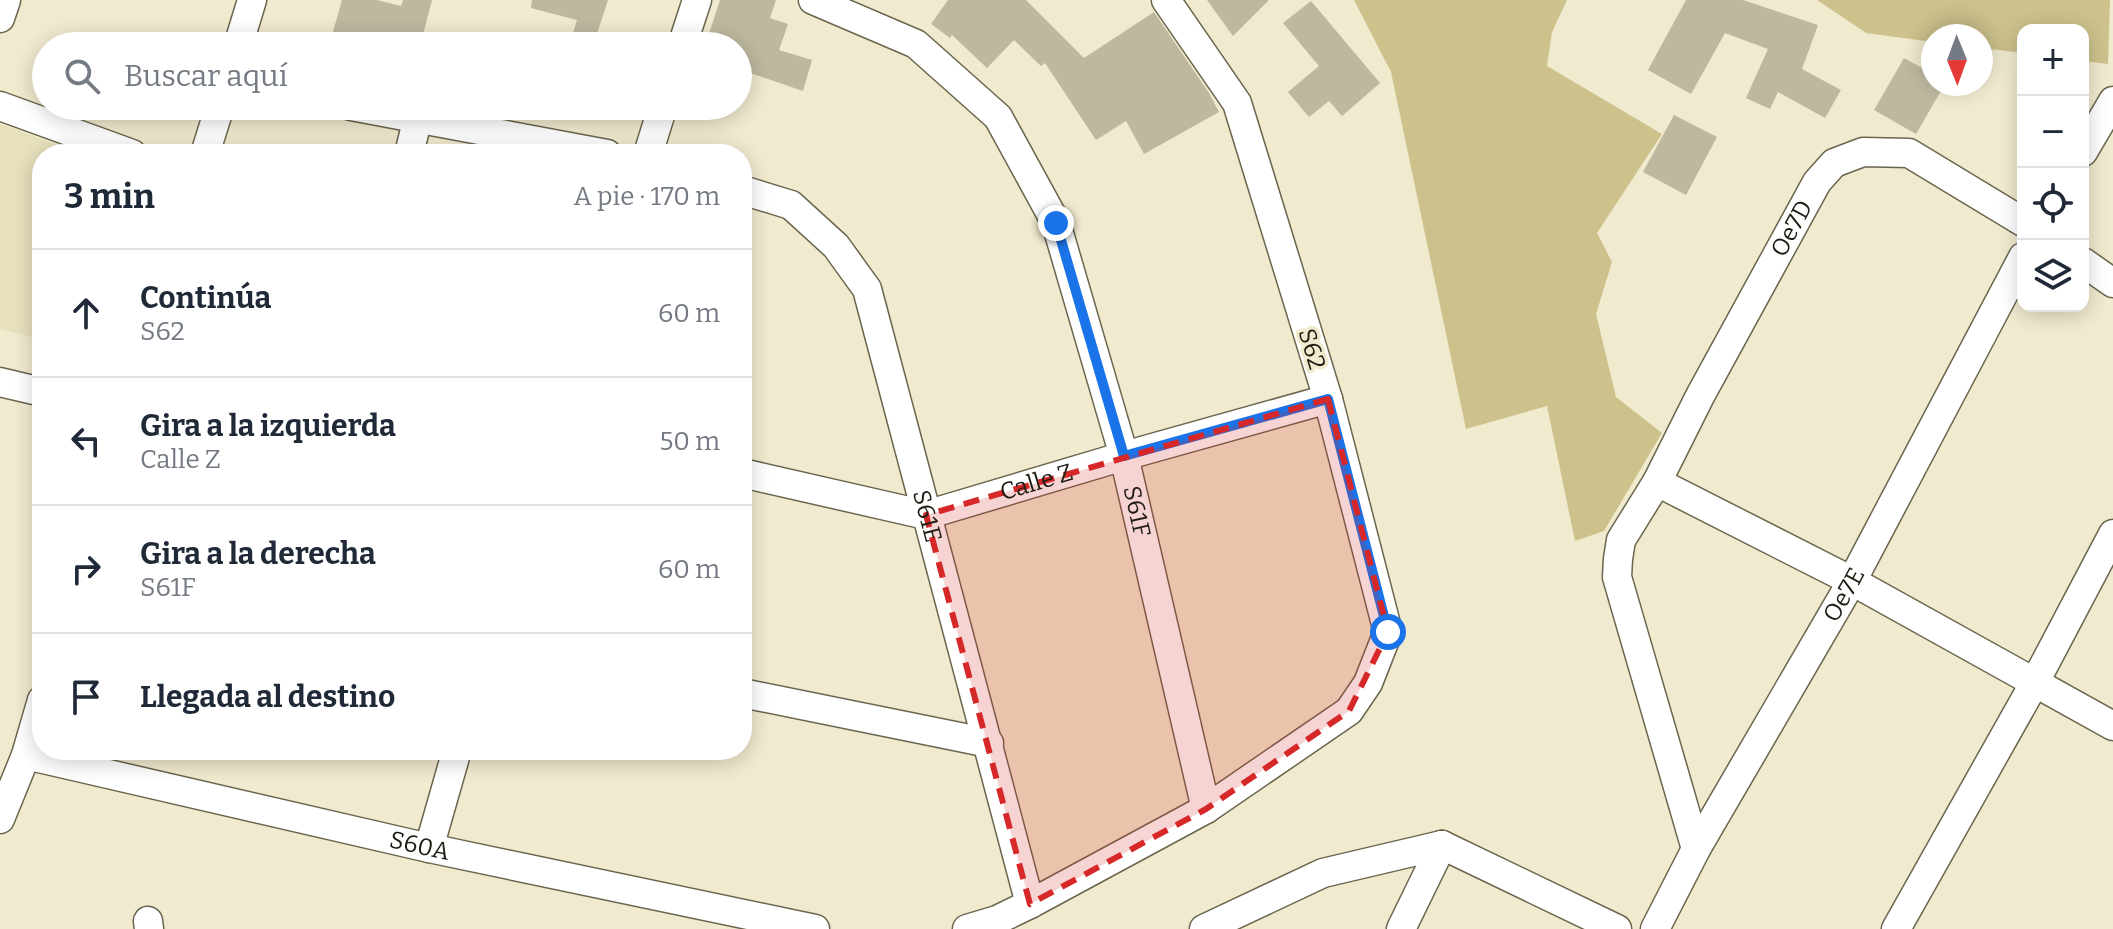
<!DOCTYPE html>
<html lang="es">
<head>
<meta charset="utf-8">
<style>
  body { margin:0; font-family:Bitter,serif; background:#f6f6f7; color:#1f2937 }
  .controls { position:absolute; right:24px; top:24px; display:grid; overflow:hidden; border-radius:16px; box-shadow:0 4px 20px #0003 }
  .controls button { width:72px; height:72px; display:grid; place-items:center; padding:0; border:0; border-bottom:2px solid #e0e1e3; background:#fff; color:#1f2937; font:40px sans-serif }
  .compass { position:absolute; left:1921px; top:24px; width:72px; height:72px; border-radius:50%; background:#fff; box-shadow:0 4px 20px #0003; rotate:179deg }
  .stop { position:absolute; width:24px; height:24px; margin:-18px; border:6px solid #1a73e8; border-radius:50%; background:#fff }
  .stop.end { background:#1a73e8; border-color:#fff; box-shadow:0 2px 8px #0008 }
  .list { margin:0; padding:0; list-style:none }
  h2 { display:flex; justify-content:space-between; align-items:center; height:104px; margin:0; padding:0 32px; font-size:34px }
  h2 small { font-size:26px; font-weight:400; color:#747a83 }
  .list li { display:grid; grid-template-columns:52px 1fr auto; gap:24px; align-items:center; box-sizing:border-box; height:128px; padding:0 32px; border-top:2px solid #e0e1e3 }
  .list b { display:block; font-size:30px; white-space:nowrap }
  .list p { margin:0; font-size:26px; white-space:nowrap; color:#747a83 }
  .list em { font-size:26px; font-style:normal; color:#747a83 }
  .icon { flex:none; width:44px; height:44px; fill:none; stroke:currentColor; stroke-width:2; stroke-linecap:round; stroke-linejoin:round }
  .map { position:relative; flex:none; width:2113px; height:929px; overflow:hidden }
  .search { position:absolute; background:#fff; box-shadow:0 4px 20px #0003; left:32px; top:32px; width:720px; height:88px; display:flex; align-items:center; gap:20px; box-sizing:border-box; padding:0 28px; border-radius:44px; color:#747a83; font-size:30px }
  .panel { position:absolute; background:#fff; box-shadow:0 4px 20px #0003; left:32px; top:144px; width:720px; height:616px; border-radius:32px }
  .map>svg:first-child { display:block }
  .built { fill:#e7e0bd }
  .green { fill:#cdc28c }
  .building { fill:#bdb89e }
  .lines { fill:none; stroke-linecap:round; stroke-linejoin:round }
  .street-casing { stroke:#6a654d; stroke-width:31 }
  .street { stroke:#fff; stroke-width:28 }
  .route { stroke:#1a73e8; stroke-width:10 }
  .marked { fill:#d62828; fill-opacity:0.2; stroke:#d62828; stroke-width:6; stroke-dasharray:16 10; stroke-linejoin:round }
  .labels { text-anchor:middle; stroke-width:7; stroke-linejoin:round; paint-order:stroke }
  .street-label { font-size:24px; fill:#1e1c12; stroke:#f0eacf }
</style>
</head>
<body>
<div class="map">
<svg width="2113" height="929" viewBox="0 0 2113 929">
  <rect width="100%" height="100%" fill="#f0eacf"/>
  <path class="built" d="M0 124 82 154H42V339L0 329Z"/>
  <path class="green" d="M1354 0H1567L1552 32 1547 66 1662 134 1597 233 1612 262 1596 314 1616 397 1662 433 1604 531 1575 541 1547 406 1466 429 1391 72Z
    M1817 0H2110L2108 64 2083 61V30H2023V53L1981 48V36H1933V42L1866 33Z"/>
  <path class="building" d="M342 0H377L401 6 403 0H432L420 46 364 32 360 46H329Z
    M532 0H608L593 46H569L577 20 531 8Z
    M720 0H776L770 18 788 24 779 50 812 60 803 91 738 69V46H705Z
    M948 0H1026L1084 58 1154 12 1209 93 1219 112 1144 154 1126 121 1096 140 1045 63 1041 66 1014 40 987 68 952 35 950 38 931 24Z
    M1207 0H1269L1233 36Z
    M1686 0H1743L1818 25 1802 69 1841 90 1825 118 1778 92 1770 109 1746 98 1768 49 1725 33 1691 94 1648 70Z
    M1311 1 1380 83 1342 116 1329 101 1309 117 1288 92 1319 66 1283 23Z
    M1904 58 1933 74V84H1945L1916 134 1874 110Z
    M1674 115 1717 137 1686 195 1643 172Z"/>
  <g class="lines">
    <defs>
      <g id="street">
        <path id="s1" d="M813 0 916 44 998 117 1056 223 1124 456 1206 809"/>
        <path d="M0 18 6 0"/>
        <path d="M238 46 252 0"/>
        <path d="M682 46 697 0"/>
        <path d="M0 106 132 154"/>
        <path d="M351 106 607 154"/>
        <path d="M2083 152 2113 101"/>
        <path d="M205 154 220 106"/>
        <path d="M409 154 418 117"/>
        <path d="M648 154 663 106"/>
        <path id="s2" d="M742 190 791 205 836 246 867 289 1030 904"/>
        <path d="M2083 262 2113 283"/>
        <path d="M0 382 42 392"/>
        <path id="s3" d="M742 473 926 515 1124 456 1328 399"/>
        <path d="M1657 482 1852 581 2113 726"/>
        <path d="M742 693 989 743"/>
        <path id="s4" d="M26 755 429 848 815 929"/>
        <path d="M0 819 26 755 42 700"/>
        <path d="M1442 845 1617 929"/>
        <path d="M429 848 457 750"/>
        <path id="s5" d="M1696 849 1617 577 1618 559 1621 540 1657 482 1700 396 1817 182 1834 163 1863 152 1909 153 2023 222"/>
        <path d="M148 921 149 929"/>
        <path d="M967 929 997 920 1030 904 1206 809 1349 711 1368 683 1388 632 1328 399 1237 103 1166 0"/>
        <path d="M1204 929 1323 873 1442 845"/>
        <path d="M1401 929 1442 845"/>
        <path id="s6" d="M1655 929 1696 849 1852 581 2023 257"/>
        <path d="M1896 929 2035 682 2113 534"/>
      </g>
    </defs>
    <use href="#street" class="street-casing"/>
    <use href="#street" class="street"/>
  </g>
  <g class="lines">
    <path class="route" d="M1056 223 1124 456 1328 399 1388 632"/>
  </g>
  <path class="marked" d="M1328 399 1388 632 1349 711 1206 809 1030 904 926 515Z"/>
  <g class="labels">
    <g class="street-label">
      <text dy="8" stroke="none"><textPath href="#s5" startOffset="676">Oe7D</textPath></text>
      <text transform="translate(1312 349) rotate(73)" y="8">S62</text>
      <text dy="8" stroke="none"><textPath href="#s3" startOffset="304">Calle Z</textPath></text>
      <text dy="8" stroke="none"><textPath href="#s1" startOffset="642">S61F</textPath></text>
      <text dy="8" stroke="none"><textPath href="#s2" startOffset="400">S61E</textPath></text>
      <text dy="8" stroke="none"><textPath href="#s6" startOffset="384">Oe7E</textPath></text>
      <text dy="8" stroke="none"><textPath href="#s4" startOffset="404">S60A</textPath></text>
    </g>
  </g>
</svg>
<div class="controls">
<button>+</button>
<button>−</button>
<button><svg class="icon" aria-label="locate" viewBox="0 0 24 24"><circle cx="12" cy="12" r="6"/><path d="M12 2v4M12 18v4M2 12h4M18 12h4"/></svg></button>
<button><svg class="icon" aria-label="layers" viewBox="0 0 24 24"><path d="M12 4l9 5-9 5-9-5zM3 14l9 5 9-5"/></svg></button>
</div>
<svg class="compass" viewBox="-18 -18 36 36"><path d="M0-13l5 13h-10z" fill="#e53935"/><path d="M0 13l5-13h-10z" fill="#747a83"/></svg>
<div class="stop" style="left:1388px;top:632px"></div>
<div class="stop end" style="left:1056px;top:223px"></div>
<div class="search"><svg class="icon" aria-label="search" viewBox="0 0 24 24"><circle cx="10" cy="10" r="6"/><path d="M15 15l6 6"/></svg>Buscar aquí</div>
<section class="panel">
<h2>3 min<small>A pie · 170 m</small></h2>
<ul class="list">
<li><svg class="icon" aria-label="ahead" viewBox="0 0 24 24"><path d="M12 20V5M6 11l6-6 6 6"/></svg><div><b>Continúa</b><p>S62</p></div><em>60 m</em></li>
<li><svg class="icon" aria-label="left" viewBox="0 0 24 24"><path d="M17 20v-9H6M10 6l-5 5 5 5"/></svg><div><b>Gira a la izquierda</b><p>Calle Z</p></div><em>50 m</em></li>
<li><svg class="icon" aria-label="right" viewBox="0 0 24 24"><path d="M7 20v-9h11M14 6l5 5-5 5"/></svg><div><b>Gira a la derecha</b><p>S61F</p></div><em>60 m</em></li>
<li><svg class="icon" aria-label="arrive" viewBox="0 0 24 24"><path d="M6 21V4h12l-3 4 3 4H6"/></svg><div><b>Llegada al destino</b></div></li>
</ul>
</section>
</div>
</body>
</html>
